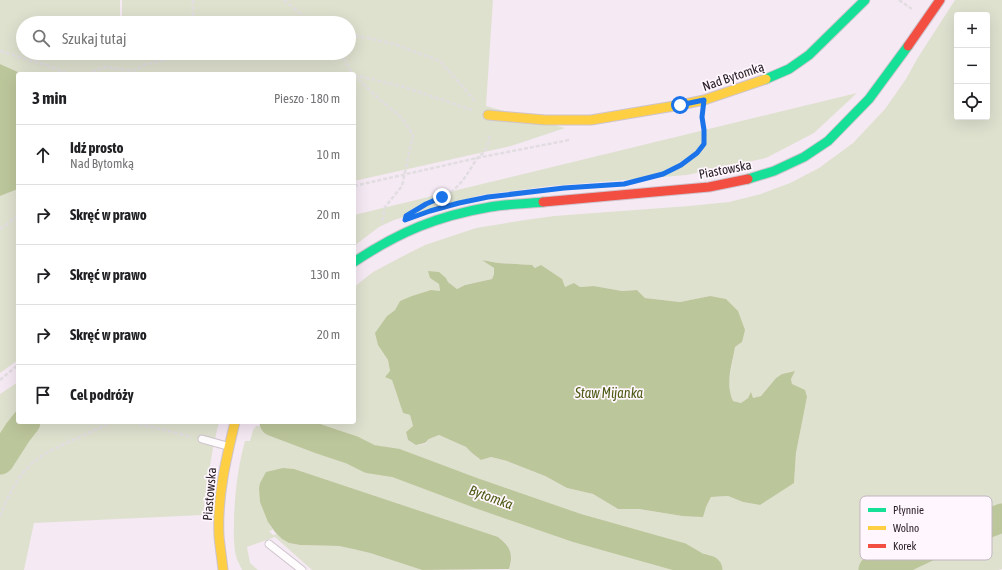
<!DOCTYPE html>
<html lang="pl">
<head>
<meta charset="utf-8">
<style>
  body { margin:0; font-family:"Asap Condensed",sans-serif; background:#f6f6f6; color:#202124 }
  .controls { position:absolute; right:12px; top:12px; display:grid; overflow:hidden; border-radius:4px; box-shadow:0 4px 16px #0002 }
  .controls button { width:36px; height:36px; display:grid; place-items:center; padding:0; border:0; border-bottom:1px solid #e0e0e0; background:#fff; color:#202124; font:20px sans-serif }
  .stop { position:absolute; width:12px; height:12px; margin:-9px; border:3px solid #1a73e8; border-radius:50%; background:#fff }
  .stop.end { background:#1a73e8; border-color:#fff; box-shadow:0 1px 4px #0008 }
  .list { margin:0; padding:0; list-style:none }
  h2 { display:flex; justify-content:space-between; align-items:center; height:52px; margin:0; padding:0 16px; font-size:17px }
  h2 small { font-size:13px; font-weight:400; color:#757577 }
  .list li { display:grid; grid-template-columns:26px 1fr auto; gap:12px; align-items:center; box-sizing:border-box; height:60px; padding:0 16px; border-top:1px solid #e0e0e0 }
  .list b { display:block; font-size:15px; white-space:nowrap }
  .list p { margin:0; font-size:13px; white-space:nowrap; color:#757577 }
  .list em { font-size:13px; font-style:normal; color:#757577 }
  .icon { flex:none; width:22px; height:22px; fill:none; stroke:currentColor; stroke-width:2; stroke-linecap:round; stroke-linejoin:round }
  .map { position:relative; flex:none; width:1002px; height:570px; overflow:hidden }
  .search { position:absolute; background:#fff; box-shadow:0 4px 16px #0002; left:16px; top:16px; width:340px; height:44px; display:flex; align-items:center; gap:10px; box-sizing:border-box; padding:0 14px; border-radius:22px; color:#757577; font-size:15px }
  .panel { position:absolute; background:#fff; box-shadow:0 4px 16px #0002; left:16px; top:72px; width:340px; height:352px; border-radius:4px }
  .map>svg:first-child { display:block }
  .green { fill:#dfe1cf; fill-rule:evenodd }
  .water { fill:#bcc69b }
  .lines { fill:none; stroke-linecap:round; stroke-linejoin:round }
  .stream { stroke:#bcc69b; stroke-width:5 }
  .river { stroke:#bcc69b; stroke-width:29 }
  .lane-casing { stroke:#cec4cd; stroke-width:9 }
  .fast-casing { stroke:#cec4cd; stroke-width:11 }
  .slow-casing { stroke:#cec4cd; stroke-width:11 }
  .jam-casing { stroke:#cec4cd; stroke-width:11 }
  .path { stroke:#e1dde0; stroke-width:2.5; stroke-dasharray:4 2; stroke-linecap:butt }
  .lane { stroke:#fefcfd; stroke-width:7 }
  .fast { stroke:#16e098; stroke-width:9 }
  .slow { stroke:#ffcf43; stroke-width:9 }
  .jam { stroke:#f24e42; stroke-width:9 }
  .route { stroke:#1a73e8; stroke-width:5 }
  .labels { text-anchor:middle; stroke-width:3.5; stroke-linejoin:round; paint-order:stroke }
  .street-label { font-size:13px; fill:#292128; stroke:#fff6fe }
  .water-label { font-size:14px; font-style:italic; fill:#4b5b13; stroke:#fff6fe }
  .key { fill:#fff6fe; stroke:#bfb6be; stroke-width:1 }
  .key-label { font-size:11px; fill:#292128 }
</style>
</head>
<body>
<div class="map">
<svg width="1002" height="570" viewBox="0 0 1002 570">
  <rect width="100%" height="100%" fill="#f5e9f4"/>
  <path class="green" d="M0 0H120V23H23V53H349V23H122V0H493L486 106 565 128 511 146 354 181V74H21L18 72 0 64Z
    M955 0H1002V514L861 570H723L703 564 660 546 570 524 397 459 289 422H354V287L373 272 407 254 425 245 476 228 525 220 554 216 689 206 729 202 761 194 790 183 819 168 853 143 885 109 906 79 917 59ZM957 15H987V117H957ZM483 260 498 263 531 265 535 268 565 288 594 286 622 291 637 290 645 298 680 302 710 296 742 342 735 347 729 381 730 393 733 401 741 403 748 398H753L761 396 776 378 782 374 794 371 791 379 792 384 807 397 796 453 794 482 760 505 743 502 728 496 711 497 706 507 682 516 639 509H618L593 494 567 488 545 476 507 461 491 457 481 460 472 453 466 447 439 435 429 439 425 444 416 445 408 440 406 432 413 426 410 415 403 413 392 380 388 360 387 316 395 310 400 301 440 291 439 283 430 278H446L448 282 457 289 465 285 492 279 494 274V268Z
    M857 93 814 133 766 158 687 175 551 186 481 195 394 220 379 227 354 246V215Z
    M18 189V360L0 373V196Z
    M18 382V422H219C211 453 207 484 203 515L34 523 24 570H0V394Z
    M256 426H264L351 454 369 463 396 467 571 530 679 560 693 569V570H509C514 555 511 546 498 537L268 522 273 530 269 531 273 535 277 534 282 539 289 543 300 545 339 546 353 549 370 553 422 570H312L275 537 247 547 250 563 258 570H242C240 565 237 561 236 556 233 543 234 531 234 518 235 492 238 466 245 441H250L253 430Z
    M1002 523V569L998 570H885L934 549Z"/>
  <path class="water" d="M0 64 18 72 21 74H18V189L0 196Z
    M482 260 498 263 532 265 535 268 541 265 562 279 565 287 574 283 580 287 594 286 622 291 637 290 645 298 680 302 710 296 726 299 738 311 745 330 742 342 735 347C732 366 725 383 733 401L741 403 748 398 751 392 753 398 761 396 776 378 782 374 795 371 791 379 792 384 805 390 807 397 796 453 794 483 760 505 743 502 728 496 711 497 706 507 703 517 682 516 639 509H618L593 494 567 488 545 476 507 461 491 457 481 460 472 453 466 447 439 435 429 439 425 443 416 445 408 440 406 432 413 426 410 415 403 413 392 380 385 377 390 371 388 360 378 345 375 333 387 316 395 310 400 301 412 296 431 290 440 291 439 284 430 278 428 271 439 272 446 278 448 282 457 289 465 285 492 279 494 274V268Z
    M283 468 294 469 498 537C510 546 514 554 509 569L422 570 370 553 353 549 339 546 300 545 289 543 282 539 275 532 268 522 260 502 259 488 260 483 266 472Z"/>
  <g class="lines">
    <path class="stream" d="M696 570 697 567"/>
    <path class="river" d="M274 422 319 439 352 450 370 459 396 463 476 493 577 528 680 557 697 567 708 570
      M0 460 18 432 26 422
      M873 570 898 561 934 544 1002 518"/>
    <defs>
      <path id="lane" d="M202 439 227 446
        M269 544 302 570"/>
      <path id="fast" d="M766 79 789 69 809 55 865 0
        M748 179 774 171 804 157 828 141 869 99 908 46
        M354 262C399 232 437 216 490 207 507 204 525 204 543 202"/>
      <path id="slow" d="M488 115 545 120H591L680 105 704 100 766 79
        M223 570C222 559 220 547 219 536 217 497 226 459 235 422"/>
      <path id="jam" d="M908 46 940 0
        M543 202 709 187 748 179"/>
    </defs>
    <use href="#lane" class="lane-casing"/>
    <use href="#fast" class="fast-casing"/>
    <use href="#slow" class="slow-casing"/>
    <use href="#jam" class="jam-casing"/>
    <path class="path" d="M193 0V23
      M284 0 308 20 316 23
      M899 0 912 9
      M349 34 394 44 440 61 476 102
      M0 51 46 65 69 74
      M340 53 351 71 353 74
      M80 74H86L105 67 133 71 143 65 168 59 179 53
      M354 75 376 96 402 118 413 135 402 186 385 207 382 224
      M354 75 404 87 472 110
      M667 172C677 167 701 155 704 143 706 136 703 126 703 118
      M354 186 477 158 569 140
      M440 198C458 191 466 176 476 160 477 157 480 156 482 154 487 149 490 140 490 134
      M0 229 18 216
      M0 380 18 365
      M133 422 192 437
      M0 516C8 496 19 473 36 460 48 451 62 445 75 439 87 434 99 428 111 422"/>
    <use href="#lane" class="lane"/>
    <use href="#fast" class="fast"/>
    <use href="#slow" class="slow"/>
    <use href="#jam" class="jam"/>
  </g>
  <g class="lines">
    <path class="route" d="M442 197 426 204 406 216 405 220 430 211 459 203 488 197 564 188 624 184 663 174 681 165 697 153 704 144V130L702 117 704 100 680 105"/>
  </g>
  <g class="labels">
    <g class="street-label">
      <text transform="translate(733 76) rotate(-19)" y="5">Nad Bytomką</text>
      <text transform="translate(725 169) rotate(-11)" y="5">Piastowska</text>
      <text transform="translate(209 494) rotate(-85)" y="5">Piastowska</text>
    </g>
    <g class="water-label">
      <text x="609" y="398">Staw Mijanka</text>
      <text transform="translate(491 497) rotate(20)" y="5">Bytomka</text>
    </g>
  </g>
  <rect x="860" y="496" width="132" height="64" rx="6" class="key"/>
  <rect x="868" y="508" width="18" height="4" fill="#16e098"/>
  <rect x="868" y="526" width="18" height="4" fill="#ffcf43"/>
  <rect x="868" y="544" width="18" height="4" fill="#f24e42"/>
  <g class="key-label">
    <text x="893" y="514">Płynnie</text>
    <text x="893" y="532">Wolno</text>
    <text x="893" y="550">Korek</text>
  </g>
</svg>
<div class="controls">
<button>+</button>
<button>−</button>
<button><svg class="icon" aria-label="locate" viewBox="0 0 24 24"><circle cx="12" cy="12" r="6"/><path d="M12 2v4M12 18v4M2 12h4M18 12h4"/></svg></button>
</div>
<div class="stop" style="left:680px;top:105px"></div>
<div class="stop end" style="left:442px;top:197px"></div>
<div class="search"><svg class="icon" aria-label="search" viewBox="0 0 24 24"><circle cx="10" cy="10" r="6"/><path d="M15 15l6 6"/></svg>Szukaj tutaj</div>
<section class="panel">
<h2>3 min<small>Pieszo · 180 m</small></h2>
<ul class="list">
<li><svg class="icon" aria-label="ahead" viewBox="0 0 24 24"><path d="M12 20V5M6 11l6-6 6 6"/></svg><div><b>Idź prosto</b><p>Nad Bytomką</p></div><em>10 m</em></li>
<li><svg class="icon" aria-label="right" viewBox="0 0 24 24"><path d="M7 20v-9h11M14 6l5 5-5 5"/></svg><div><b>Skręć w prawo</b></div><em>20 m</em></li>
<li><svg class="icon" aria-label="right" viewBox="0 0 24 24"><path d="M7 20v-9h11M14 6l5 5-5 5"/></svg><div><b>Skręć w prawo</b></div><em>130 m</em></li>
<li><svg class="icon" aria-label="right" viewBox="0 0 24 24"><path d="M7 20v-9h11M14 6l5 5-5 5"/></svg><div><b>Skręć w prawo</b></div><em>20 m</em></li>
<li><svg class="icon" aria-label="arrive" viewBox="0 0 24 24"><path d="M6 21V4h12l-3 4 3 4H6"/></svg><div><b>Cel podróży</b></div></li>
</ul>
</section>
</div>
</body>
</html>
